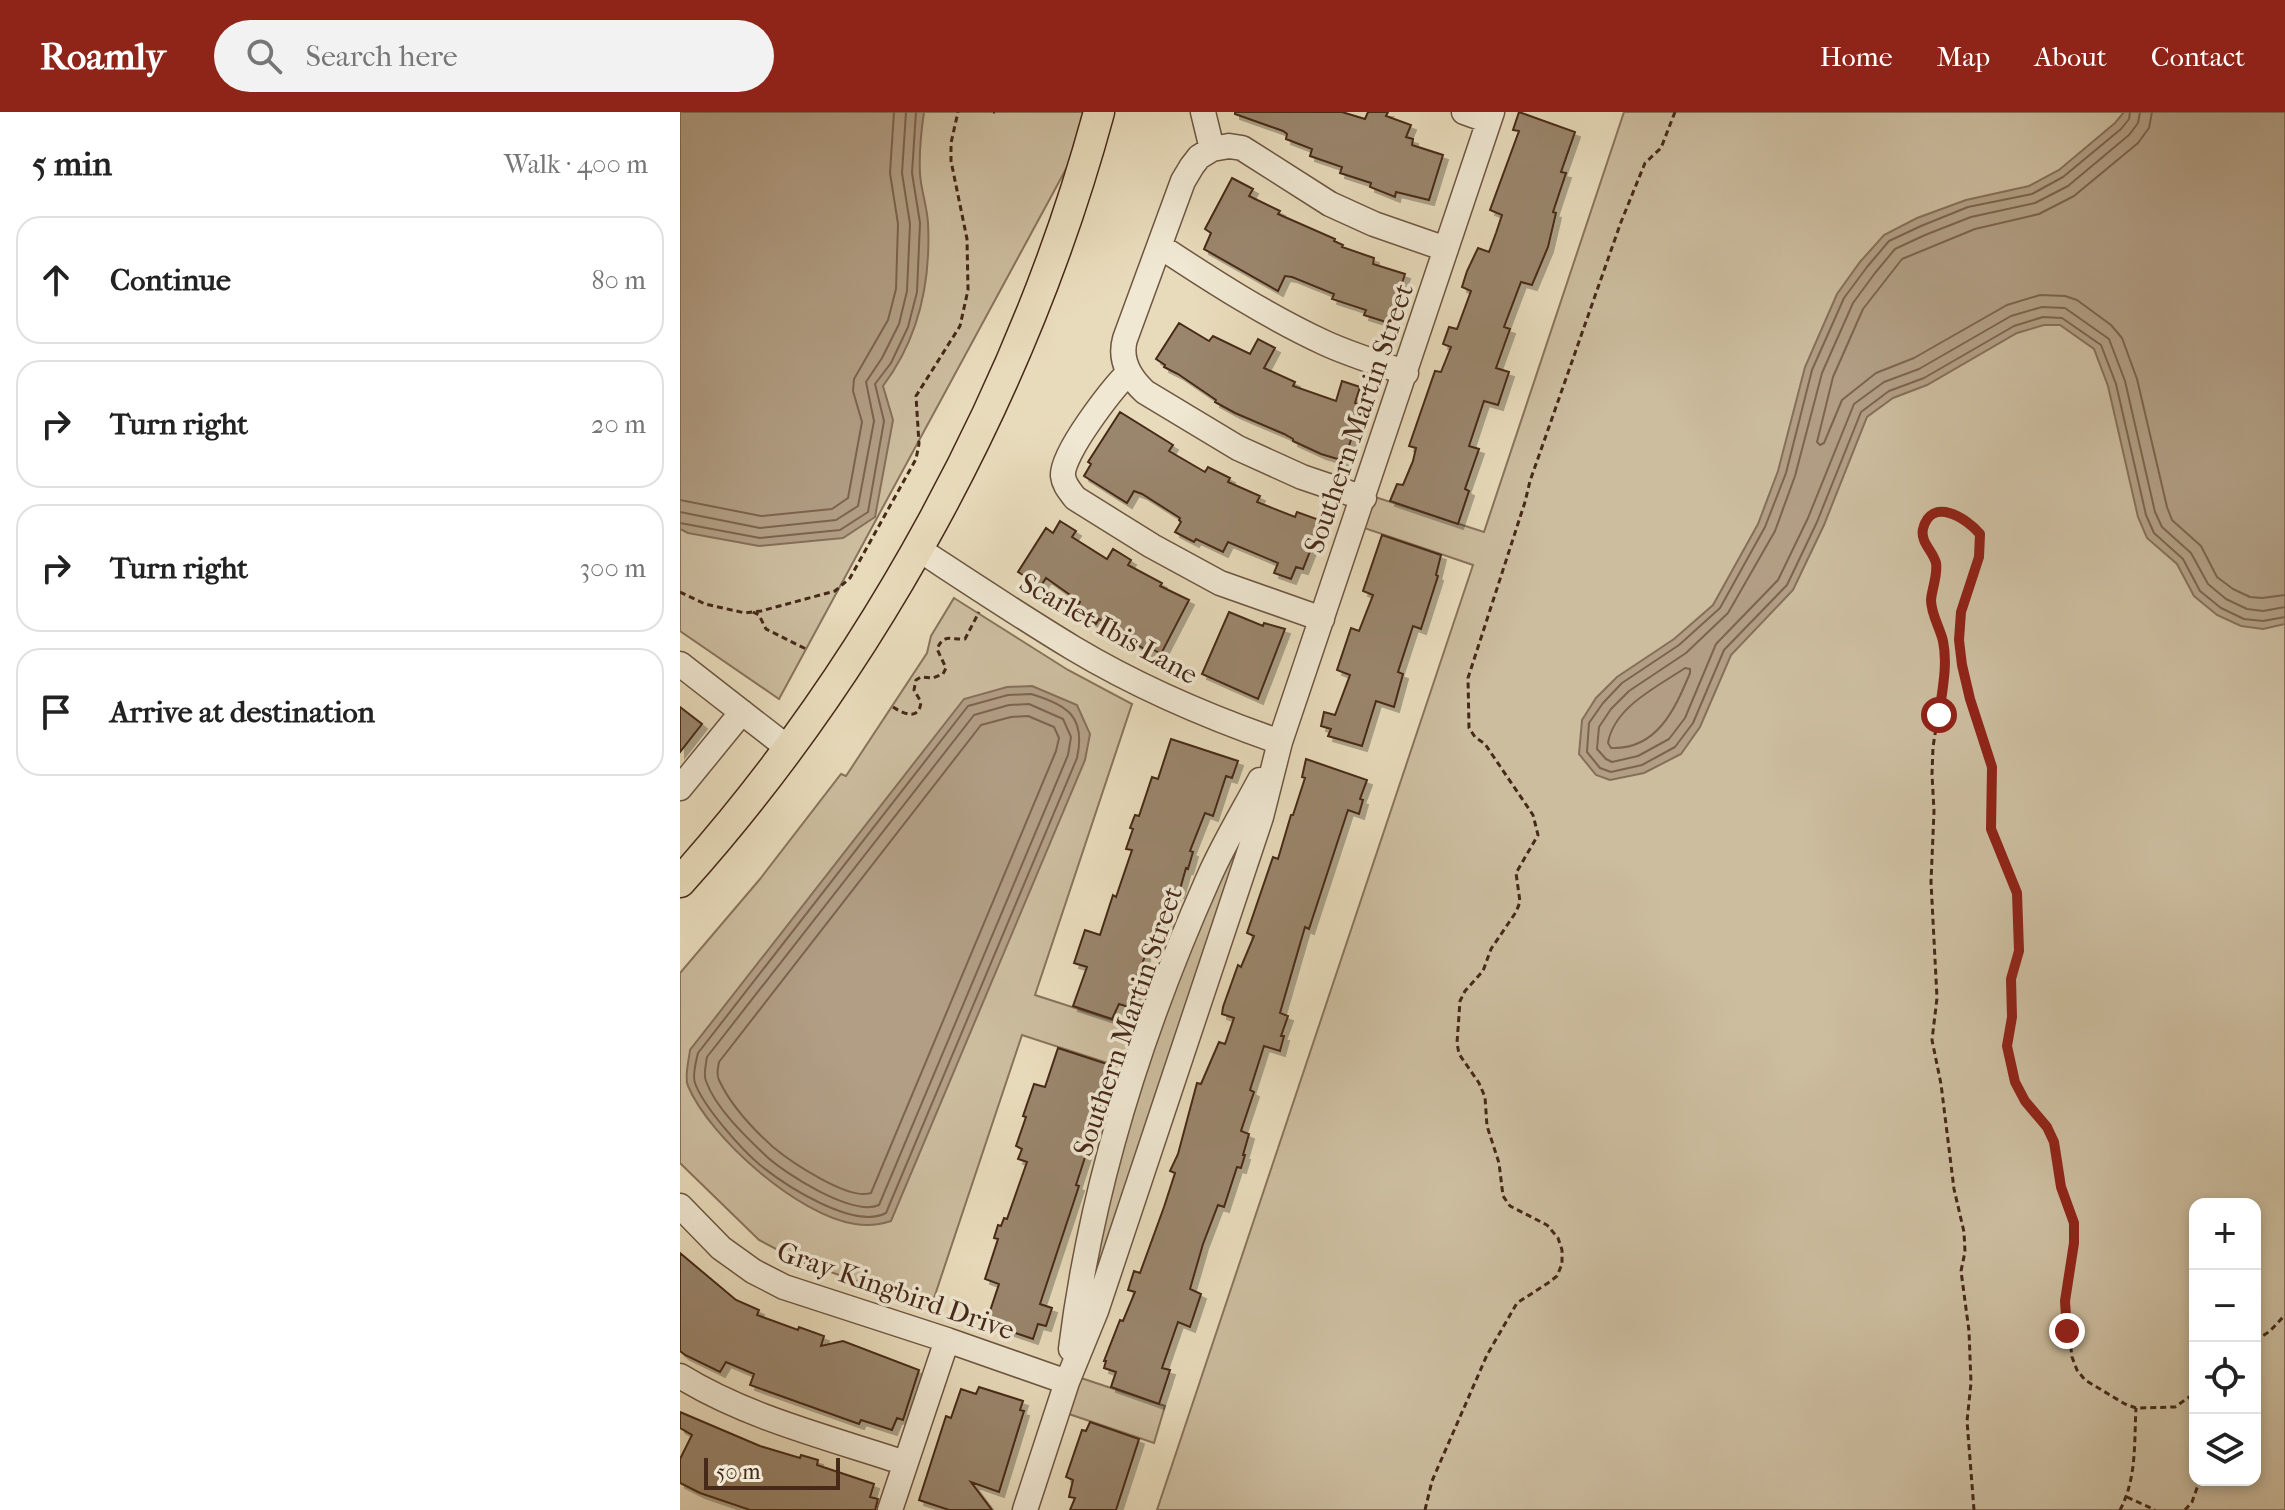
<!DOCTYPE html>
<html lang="en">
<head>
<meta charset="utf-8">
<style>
  body { margin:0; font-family:"IM FELL French Canon",serif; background:#f2f2f2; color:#222 }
  .controls { position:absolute; right:24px; bottom:24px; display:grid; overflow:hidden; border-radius:16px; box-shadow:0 4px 12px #0003 }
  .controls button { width:72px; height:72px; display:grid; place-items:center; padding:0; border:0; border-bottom:2px solid #e0e0e0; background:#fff; color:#222; font:40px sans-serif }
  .scale { position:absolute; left:24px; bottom:20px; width:136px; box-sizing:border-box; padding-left:8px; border:4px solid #462919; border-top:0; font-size:22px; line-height:28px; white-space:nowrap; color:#462919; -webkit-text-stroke:6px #f0e8d3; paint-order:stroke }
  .stop { position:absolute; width:24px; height:24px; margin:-18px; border:6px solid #8f2418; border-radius:50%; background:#fff }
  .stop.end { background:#8f2418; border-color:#fff; box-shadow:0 2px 8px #0008 }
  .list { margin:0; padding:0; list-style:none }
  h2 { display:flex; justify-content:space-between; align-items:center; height:104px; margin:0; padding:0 32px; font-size:34px }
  h2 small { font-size:26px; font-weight:400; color:#767676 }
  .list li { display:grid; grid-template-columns:52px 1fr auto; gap:24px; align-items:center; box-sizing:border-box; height:128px; margin:0 16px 16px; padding:0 16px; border:2px solid #e0e0e0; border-radius:24px }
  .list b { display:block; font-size:30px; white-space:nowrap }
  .list em { font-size:26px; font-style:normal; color:#767676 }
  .icon { flex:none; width:44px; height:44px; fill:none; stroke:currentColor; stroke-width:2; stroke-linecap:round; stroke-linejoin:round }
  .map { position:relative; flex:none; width:1605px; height:1398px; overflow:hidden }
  header { display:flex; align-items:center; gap:48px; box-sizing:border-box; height:112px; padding:0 40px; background:#8f2418; color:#fff }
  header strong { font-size:38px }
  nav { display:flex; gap:44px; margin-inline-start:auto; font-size:28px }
  .search { width:560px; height:72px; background:#f2f2f2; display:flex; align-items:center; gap:20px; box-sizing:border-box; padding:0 28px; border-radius:44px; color:#767676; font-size:30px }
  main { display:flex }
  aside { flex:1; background:#fff }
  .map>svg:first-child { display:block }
  .green { fill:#ccbd9f; stroke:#89735c; stroke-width:2; fill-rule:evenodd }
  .water { fill:#b19e84; stroke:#866f59; stroke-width:2 }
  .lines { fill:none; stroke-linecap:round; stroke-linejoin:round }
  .shore { stroke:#7c644e; stroke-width:2 }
  .building { fill:#9a866d; stroke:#462919; stroke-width:2; filter:url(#shadow) }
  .minor-casing { stroke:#6e5642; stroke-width:27 }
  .major-casing { stroke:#462919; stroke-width:33 }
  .path { stroke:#462919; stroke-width:3; stroke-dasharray:6 4; stroke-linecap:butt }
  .minor { stroke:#f0e8d3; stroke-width:24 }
  .major { stroke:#e8dbbb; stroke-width:30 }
  .route { stroke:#8f2418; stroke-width:10 }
  .labels { text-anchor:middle; stroke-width:7; stroke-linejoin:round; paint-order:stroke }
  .street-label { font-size:28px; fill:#462919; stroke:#f0e8d3 }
</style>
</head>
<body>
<header>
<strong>Roamly</strong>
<div class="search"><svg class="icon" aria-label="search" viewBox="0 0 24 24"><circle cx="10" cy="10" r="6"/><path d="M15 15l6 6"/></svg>Search here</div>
<nav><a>Home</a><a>Map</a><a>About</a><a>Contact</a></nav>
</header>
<main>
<aside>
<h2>5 min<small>Walk · 400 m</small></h2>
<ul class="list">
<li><svg class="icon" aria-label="ahead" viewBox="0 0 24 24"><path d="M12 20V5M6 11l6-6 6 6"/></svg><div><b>Continue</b></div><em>80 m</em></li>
<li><svg class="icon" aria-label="right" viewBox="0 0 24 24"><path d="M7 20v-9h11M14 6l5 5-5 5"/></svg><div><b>Turn right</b></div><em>20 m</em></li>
<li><svg class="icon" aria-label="right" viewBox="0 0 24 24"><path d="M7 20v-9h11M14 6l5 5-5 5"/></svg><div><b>Turn right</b></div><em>300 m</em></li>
<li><svg class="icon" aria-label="arrive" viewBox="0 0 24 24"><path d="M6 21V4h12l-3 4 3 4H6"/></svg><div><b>Arrive at destination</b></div></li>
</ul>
</aside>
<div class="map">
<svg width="1605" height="1398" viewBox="0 0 1605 1398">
  <defs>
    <filter id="shadow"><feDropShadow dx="5" dy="5" stdDeviation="0" flood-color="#0004"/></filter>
  </defs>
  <rect width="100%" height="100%" fill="#e8dbbb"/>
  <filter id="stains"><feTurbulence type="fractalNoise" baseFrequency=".0025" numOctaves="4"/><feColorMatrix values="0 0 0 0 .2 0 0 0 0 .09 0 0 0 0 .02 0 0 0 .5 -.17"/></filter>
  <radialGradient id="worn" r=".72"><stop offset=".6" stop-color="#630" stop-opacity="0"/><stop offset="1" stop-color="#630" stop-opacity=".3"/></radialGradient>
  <path class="green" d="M0 0H409L399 33 99 587 0 519Z
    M944 0H1605V1398H477L793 453 684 416 695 385 804 420ZM1515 1092H1575V1368H1515Z
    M274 486 388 558 452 592 355 883 463 918 449 958 342 923 251 1195 119 1149 79 1128 0 1051V861L80 767 161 662 166 664 247 541 251 524Z
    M572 698 409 1199 413 1145 456 984 502 849Z
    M401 1266 485 1294 474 1331 389 1302Z"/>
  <path class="water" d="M0 0H244C241 20 239 42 240 62 241 78 247 94 248 111 251 171 239 226 203 274L213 308 195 405 163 426 79 434 8 421 0 417Z
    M1444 0H1605V512L1583 517 1561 514 1537 503 1514 484 1497 452 1467 426 1458 405 1428 274 1414 237 1380 213H1364L1337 221 1247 273 1213 286 1187 305 1144 413 1113 478 1051 543 1020 615 1001 642 964 661 930 668 916 663 899 642 902 608 916 586 937 565 994 527 1033 493 1078 412 1098 359 1125 255 1157 182 1180 150 1204 123 1237 106 1286 88 1349 74 1379 58 1435 11Z
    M352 574 397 593 410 622 405 648 211 1109C199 1113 188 1114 175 1112 119 1104 30 1026 8 974 4 965 9 948 10 938L284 587 327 575Z"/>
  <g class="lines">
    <path class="shore" d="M1450 0 1449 7 1441 17 1383 65 1352 82 1288 95 1241 114 1209 129 1187 155 1164 186 1132 258 1106 361 1085 415 1040 496 999 533 942 571 923 591 909 611 907 640 920 656 931 660 962 653 995 635 1013 611 1044 538 1107 473 1137 410 1181 300 1209 279 1244 266 1334 214 1363 205 1382 206 1421 233 1436 272 1466 403 1474 421 1503 447 1520 479 1541 496 1564 507 1583 509 1605 505
      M1460 0 1458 11 1449 23 1388 74 1355 91 1291 105 1245 123 1215 137 1195 161 1173 191 1142 261 1115 364 1095 419 1048 501 1006 541 949 579 931 597 919 615 917 637 926 647 932 650 958 644 989 627 1005 606 1036 532 1098 468 1128 406 1174 292 1204 270 1239 257 1331 204 1362 195 1385 196 1429 227 1445 269 1475 400 1482 415 1511 441 1528 472 1546 487 1567 497 1583 499 1605 495
      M1472 0 1469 16 1458 31 1394 84 1359 102 1295 117 1222 147 1183 197 1153 265 1137 330 1140 333 1144 331 1162 288 1196 261 1234 246 1327 193 1360 183 1385 184 1397 188 1431 213 1442 226 1457 267 1487 395 1492 408 1521 434 1537 465 1553 477 1570 485 1582 486 1605 483
      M0 388 81 404 152 397 168 386 182 310 173 279 174 267 208 208 216 177 218 112 210 61 214 0
      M0 400 80 416 156 408 178 394 194 309 186 270 202 246 219 212 227 179 230 112 222 61 226 0
      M0 411 80 426 160 418 188 400 204 309 195 272 211 251 228 215 237 180 240 111 232 61 236 0
      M1005 556 1010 557V561C995 597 977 638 931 636L928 631C934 595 977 575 1005 556Z
      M351 582C388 593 406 605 397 646L206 1101C174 1118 106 1074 80 1053 61 1037 23 994 15 971 12 963 16 950 18 941L288 594 328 583Z
      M349 592 383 607 391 625 388 643 199 1093C173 1105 103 1061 84 1042 64 1023 35 995 26 969 23 963 26 952 27 945L294 603 329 593Z
      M348 604 374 615 379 626 376 639 191 1081C169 1089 111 1050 93 1035 73 1017 50 992 39 968 36 962 38 956 39 950L301 613 331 605Z"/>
  </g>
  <path class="building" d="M555 0H662L685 7 688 0H708L706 4 731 13 726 25 733 27 732 33 763 43 749 88 716 80 715 85 690 75 691 71 660 61 662 55 630 44 632 37 606 27 607 22 603 19 555 2Z
    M839 0 895 20 881 60 886 61 873 100 876 101 868 135 852 173 841 170 824 215 830 217 816 256 829 260 818 293 804 289 789 334 799 337 785 377 789 379 778 412 710 389 717 372 723 373 733 349 736 336 729 334 755 259 761 260 771 235 763 232 769 215 777 217 791 179 782 175 787 159 798 136 809 140 816 121 822 103 810 98 839 19 833 18Z
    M552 66 573 77 569 84 600 99 598 102 655 127 654 129 663 133 662 135 694 146 693 152 725 162 709 211 684 203 686 198 652 187 654 182 612 165 605 164 598 179 524 137 531 121 525 117Z
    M499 211 529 229 533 224 570 242 578 227 595 236 584 256 615 270 613 274 656 289 662 269 680 275 675 291 682 294 664 349 641 342 613 329V327L604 322 555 301 535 290 536 288 498 262 484 255 485 253 476 247Z
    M440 300 493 333 489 339 525 360 528 355 550 366 548 370 580 384 577 390 615 405 617 400 642 409 623 457 616 455 611 467 594 461 598 451 548 430 543 440 516 427 514 430 495 420 501 410 499 408 500 406 462 382 454 379 447 391 404 364 411 352 408 350Z
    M380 409 396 419 392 425 427 447 433 437 451 448 448 453 482 471 480 474 509 488 481 542 472 537 470 541 419 507 416 512 407 506 404 509 393 501 400 490 366 466 361 474 338 460 366 416 373 421Z
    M702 423 761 443 756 463 758 464 741 517 733 514 718 560 723 562 714 595 696 589 682 634 648 624 651 617 641 614 644 600 655 603 670 563 657 558 671 516 679 519 693 483 683 479Z
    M549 500 583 514 584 511 605 517 578 587 522 562Z
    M0 595 22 612 0 640Z
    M491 627 558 649 552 666 546 664 533 704 525 701 510 739 513 740 508 757 506 756 499 781 496 780 482 819 474 816 460 859 464 861 452 896 439 892 432 907 393 894 407 855 394 851 405 818 420 823 433 783 436 785 452 738 446 737 453 717 450 716 455 703 459 704 472 665 478 667Z
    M626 647 687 668 680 687 683 688 679 702 668 698 629 817 625 815 600 901 608 904 601 924H604L600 939 584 934 570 978 574 980 561 1019 569 1022 563 1043H565L561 1056 557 1055 544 1095 538 1093 523 1132 510 1177 521 1182 510 1215 498 1210 482 1256 490 1258 479 1292 431 1275 436 1260 424 1256 426 1249H424L440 1208 443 1209 455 1180 448 1178 454 1159 460 1161 484 1095 495 1061 490 1059 498 1042 517 971 521 972 539 930 545 932 554 906 542 902 543 895 558 853 561 855 574 824 567 821 593 745 598 747 611 703H613L625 666 622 665Z
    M378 936 433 954 417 1006 411 1004 402 1031 409 1033 396 1073 399 1074 360 1192 372 1196 366 1214 358 1212 353 1227 306 1211 319 1172 305 1167 318 1127 314 1126 318 1113 321 1114 324 1106 327 1107 347 1050 338 1047 342 1037 336 1034 346 1005 343 1004 354 972 365 975Z
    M0 1141 56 1188 79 1198 77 1203 118 1218 119 1215 144 1224 141 1234 163 1229 239 1258 223 1308 217 1306 212 1318 181 1308 179 1312 70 1273 74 1262 46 1250 40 1260 5 1243 0 1239Z
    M299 1275 343 1289 340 1298 344 1299 319 1380 291 1370 312 1398H269L239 1388 266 1304 271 1306 281 1277 296 1282Z
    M0 1300 80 1334 120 1346 121 1343 138 1348 137 1353 194 1372 190 1385 198 1387 195 1398H70L20 1381 0 1371V1347L12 1323 0 1316Z
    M410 1310 459 1327 436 1398H390L395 1386 389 1385 393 1368 386 1365 402 1318 406 1319Z"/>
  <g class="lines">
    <defs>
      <path id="minor" d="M523 0 532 37
        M784 0 809 9
        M481 135C534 170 587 204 645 231 671 243 699 251 726 261
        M449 260C432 277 381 342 383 364 384 373 390 379 395 386L472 434 540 471 642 507
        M684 386 622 365 558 336 465 280C450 266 439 248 445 227L503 69 512 54 519 45 532 37 549 34 562 36 650 92 694 112 766 137
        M237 436C289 470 340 504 393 536 458 575 528 605 600 630
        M0 552 108 636
        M0 676 62 600
        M0 1094 41 1136 73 1159 104 1175 267 1228 387 1270
        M391 1237C411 1075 463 913 529 765 544 731 563 700 580 668
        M0 1264C68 1306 150 1326 225 1351
        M210 1398 267 1228
        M345 1398 387 1270 416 1199 581 705 600 630 812 0"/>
      <path id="major" d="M0 770C192 556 344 277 419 0"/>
    </defs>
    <use href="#minor" class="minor-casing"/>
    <use href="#major" class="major-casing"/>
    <path class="path" d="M313 0H315
      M0 480 25 492 65 501 81 499 155 479 170 466 236 347 239 332 236 284 280 214 288 178 287 127 271 49V31L278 0
      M73 500 79 503 86 517 126 537
      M213 595C224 602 239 609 241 590L234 578 236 568 241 565 253 566 263 562 266 556 257 537C264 521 271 528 285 527L299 500
      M1575 1229 1590 1219 1605 1203
      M1447 1385 1475 1398
      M745 1398 752 1369 807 1243 837 1191 868 1171 877 1164 882 1152V1138L878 1126 867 1113 830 1094 823 1084 819 1051 807 1014 805 985 799 971 779 942 777 931 780 889 785 879 803 859 811 837 836 800 840 790 836 761 858 723 853 703 805 632 795 625 789 616 788 566 845 390 850 369 941 110 965 51 981 36 995 0
      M1294 1398 1287 1309 1291 1271 1289 1219 1281 1159 1285 1140 1284 1120 1274 1077 1261 972 1252 928 1257 886 1251 770 1254 699 1252 662 1253 635 1265 559 1264 531 1251 490 1256 450 1242 424 1243 415 1249 406 1258 399 1268 400 1280 405 1292 413 1300 422 1299 445 1281 500 1279 528 1282 553 1290 587 1312 655 1311 717 1337 781 1339 839 1331 867 1332 905 1327 934 1335 970 1345 989 1367 1015 1374 1030 1381 1075 1394 1111V1131L1385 1189 1392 1245 1397 1258 1405 1268 1445 1292 1456 1296 1495 1295 1515 1281
      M1440 1398C1457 1366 1454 1331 1456 1296
      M1505 1398 1512 1390 1518 1373"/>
    <use href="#minor" class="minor"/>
    <use href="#major" class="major"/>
  </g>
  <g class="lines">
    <path class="route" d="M1259 603C1262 579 1268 553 1263 529 1260 516 1251 502 1251 488 1252 476 1258 463 1256 451 1253 439 1240 430 1243 417 1251 384 1287 406 1300 422L1299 445 1281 500 1279 528 1282 553 1290 587 1312 655 1311 717 1337 781 1339 839 1331 867 1332 905 1327 934 1335 970 1345 989 1367 1015 1374 1030 1381 1075 1394 1111V1131L1385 1189 1387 1219"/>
  </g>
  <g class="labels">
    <g class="street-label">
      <text transform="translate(678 306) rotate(-71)" y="10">Southern Martin Street</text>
      <text transform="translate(429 516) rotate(29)" y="10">Scarlet Ibis Lane</text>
      <text transform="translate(447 909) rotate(-71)" y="10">Southern Martin Street</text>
      <text transform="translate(216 1178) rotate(19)" y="10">Gray Kingbird Drive</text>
    </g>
  </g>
  <rect width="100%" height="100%" filter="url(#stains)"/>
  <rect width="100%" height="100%" fill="url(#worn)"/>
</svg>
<div class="controls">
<button>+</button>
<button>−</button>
<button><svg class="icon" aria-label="locate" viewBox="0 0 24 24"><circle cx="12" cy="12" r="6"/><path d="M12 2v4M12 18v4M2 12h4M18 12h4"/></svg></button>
<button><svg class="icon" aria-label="layers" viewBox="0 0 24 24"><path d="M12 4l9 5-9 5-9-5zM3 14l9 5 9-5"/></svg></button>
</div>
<div class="scale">50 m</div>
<div class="stop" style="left:1259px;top:603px"></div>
<div class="stop end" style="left:1387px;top:1219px"></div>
</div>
</main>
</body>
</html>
